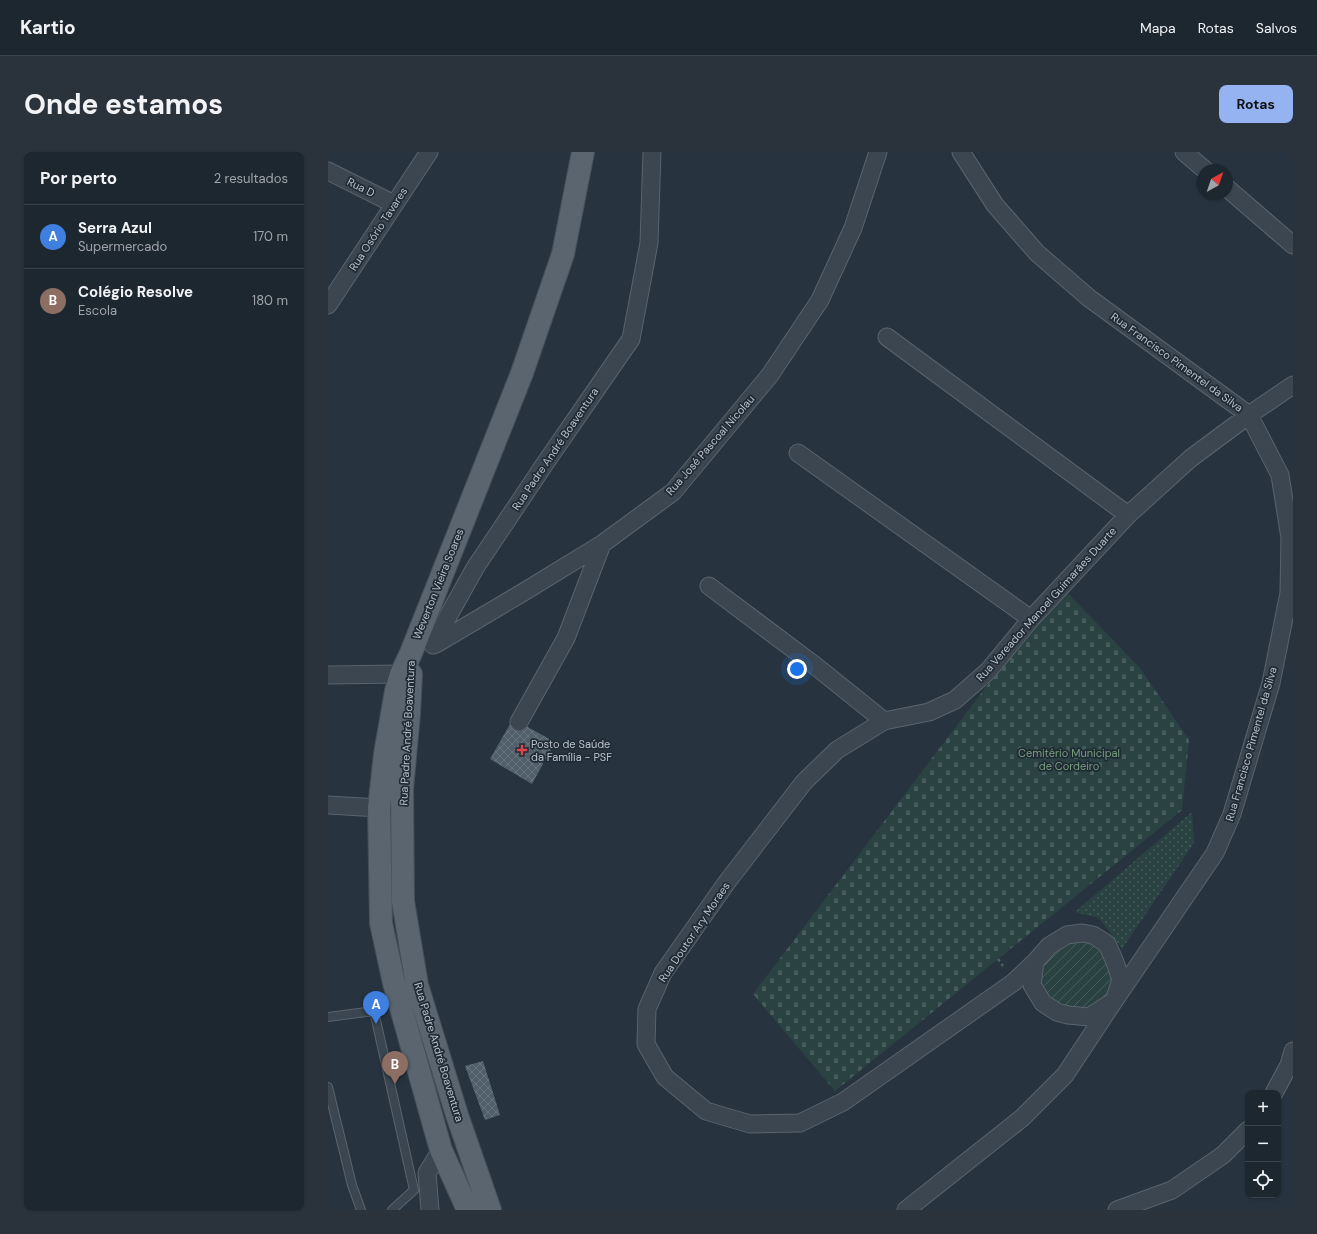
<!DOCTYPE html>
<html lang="pt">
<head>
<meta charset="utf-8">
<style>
  body { margin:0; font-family:"DM Sans",sans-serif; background:#2a333c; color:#f1f3f6 }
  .controls { position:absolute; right:12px; bottom:12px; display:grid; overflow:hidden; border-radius:8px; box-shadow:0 1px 3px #0004 }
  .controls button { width:36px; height:36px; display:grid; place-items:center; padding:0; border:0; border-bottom:1px solid #3b444c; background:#1d2730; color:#f1f3f6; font:20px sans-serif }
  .compass { position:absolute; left:869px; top:12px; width:36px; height:36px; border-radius:50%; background:#1d2730; box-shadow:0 1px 3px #0004; rotate:40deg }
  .you { position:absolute; left:469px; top:517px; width:14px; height:14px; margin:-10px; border:3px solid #fff; border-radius:50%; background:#1a73e8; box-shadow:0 0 0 6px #1a73e833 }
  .badge { display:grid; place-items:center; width:26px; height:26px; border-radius:50%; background:#95b2f1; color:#fff; font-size:13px; font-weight:700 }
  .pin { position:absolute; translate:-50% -33px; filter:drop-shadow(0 1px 2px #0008) }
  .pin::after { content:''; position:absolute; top:21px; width:14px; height:12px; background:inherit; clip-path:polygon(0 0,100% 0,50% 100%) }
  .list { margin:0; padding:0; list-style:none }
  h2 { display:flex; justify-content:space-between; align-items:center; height:52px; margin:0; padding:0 16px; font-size:17px }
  h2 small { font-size:13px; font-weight:400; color:#a0a5ab }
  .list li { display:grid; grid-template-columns:26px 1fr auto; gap:12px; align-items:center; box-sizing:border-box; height:64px; padding:0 16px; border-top:1px solid #3b444c }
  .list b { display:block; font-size:15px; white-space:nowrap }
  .list p { margin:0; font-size:13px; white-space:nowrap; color:#a0a5ab }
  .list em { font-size:13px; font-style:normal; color:#a0a5ab }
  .icon { flex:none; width:22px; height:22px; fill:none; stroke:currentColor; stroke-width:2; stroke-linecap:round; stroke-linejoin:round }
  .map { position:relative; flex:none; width:965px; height:1058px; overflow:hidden; border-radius:8px }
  header { display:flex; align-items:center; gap:24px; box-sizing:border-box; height:56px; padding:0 20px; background:#1d2730; border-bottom:1px solid #3b444c }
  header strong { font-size:19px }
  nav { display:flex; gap:22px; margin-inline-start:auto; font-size:14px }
  .intro { display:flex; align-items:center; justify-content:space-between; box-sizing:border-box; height:96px; padding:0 24px }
  h1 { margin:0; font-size:28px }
  .button { padding:10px 18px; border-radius:8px; background:#95b2f1; color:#111; font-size:14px; font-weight:700 }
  main { display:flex; gap:24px; padding:0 24px }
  aside { flex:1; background:#1d2730; border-radius:8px; box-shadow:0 1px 3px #0004 }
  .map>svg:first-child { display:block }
  .grass { fill:url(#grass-dots) }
  .cemetery { fill:url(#cemetery-stones) }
  .garden { fill:url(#garden-furrows) }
  .building { fill:url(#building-cross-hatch) }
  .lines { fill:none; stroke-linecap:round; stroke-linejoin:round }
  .service-casing { stroke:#59646d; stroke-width:10 }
  .minor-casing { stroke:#59646d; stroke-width:19 }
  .primary-casing { stroke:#454f59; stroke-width:24 }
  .path { stroke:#4a5f5f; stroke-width:2.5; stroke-dasharray:3 3; stroke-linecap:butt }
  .service { stroke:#3b4650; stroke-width:8 }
  .minor { stroke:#3b4650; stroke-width:17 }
  .primary { stroke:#5a656f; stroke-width:22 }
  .health-dot { fill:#e0444e; stroke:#202b35; stroke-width:1.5 }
  .labels { text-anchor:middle; stroke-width:3.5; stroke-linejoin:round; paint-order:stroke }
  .street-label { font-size:11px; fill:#b8c1ca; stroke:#202b35 }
  .poi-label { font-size:11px; fill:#b8c1ca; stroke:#202b35; text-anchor:start }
  .park-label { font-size:11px; fill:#789e7d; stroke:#202b35 }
</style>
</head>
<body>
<header>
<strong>Kartio</strong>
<nav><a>Mapa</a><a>Rotas</a><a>Salvos</a></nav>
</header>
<div class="intro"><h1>Onde estamos</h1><a class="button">Rotas</a></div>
<main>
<aside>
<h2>Por perto<small>2 resultados</small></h2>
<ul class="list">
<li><span class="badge" style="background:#3f7fe0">A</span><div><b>Serra Azul</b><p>Supermercado</p></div><em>170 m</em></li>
<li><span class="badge" style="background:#8d6e63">B</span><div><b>Colégio Resolve</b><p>Escola</p></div><em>180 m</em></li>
</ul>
</aside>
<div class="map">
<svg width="965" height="1058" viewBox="0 0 965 1058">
  <defs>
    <pattern id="grass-dots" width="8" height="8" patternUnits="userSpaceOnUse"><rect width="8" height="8" fill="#2a4242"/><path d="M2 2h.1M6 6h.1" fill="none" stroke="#475c5c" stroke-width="1.8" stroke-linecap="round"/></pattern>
    <pattern id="cemetery-stones" width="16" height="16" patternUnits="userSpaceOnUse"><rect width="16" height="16" fill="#2a4242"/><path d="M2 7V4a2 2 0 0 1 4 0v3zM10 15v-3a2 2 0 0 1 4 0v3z" fill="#475c5c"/></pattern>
    <pattern id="garden-furrows" width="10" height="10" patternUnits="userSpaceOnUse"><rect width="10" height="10" fill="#2a4242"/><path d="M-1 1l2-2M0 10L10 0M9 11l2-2" fill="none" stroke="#475c5c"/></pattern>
    <pattern id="building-cross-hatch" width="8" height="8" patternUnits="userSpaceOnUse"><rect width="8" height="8" fill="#515f6a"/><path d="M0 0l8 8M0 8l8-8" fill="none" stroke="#68747e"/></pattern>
  </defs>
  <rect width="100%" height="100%" fill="#273440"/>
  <path class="grass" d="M864 660 866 691 794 797 771 766 747 760Z"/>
  <path class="cemetery" d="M734 435 812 516 861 588 854 658 507 939 425 842Z"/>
  <path class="garden" d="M752 788 763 789 775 797 787 830 779 847 762 858 738 856 724 849 714 836 713 825 715 814 722 801 736 792Z"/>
  <path class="building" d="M185 567 227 590 204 632 162 607Z
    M155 909 172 963 157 968 137 914Z"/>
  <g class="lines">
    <defs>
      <path id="service" d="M0 865 46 859 86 1038 64 1058
        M0 935 24 1033 33 1058"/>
      <path id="minor" d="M856 0 877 18
        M0 19 66 52
        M899 36 965 93
        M0 153 101 0
        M559 185 800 363
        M470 301 703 467
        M381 434 485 512 556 569 601 560 627 548 660 519 703 467 800 363 863 306 921 263 965 233
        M108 492 194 441 274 392 345 340 442 223 492 148 525 76 550 0
        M105 493 108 492 118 468 147 416 218 310 303 187 321 91 324 0
        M0 523 73 522
        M556 569 509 598 476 630 399 730 335 821 319 857 318 892 337 925 378 959 422 972 472 971 515 950 686 830 707 810
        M191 570 238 486 274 392
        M0 653 51 656
        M754 781 765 783 779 792 787 810 793 828 786 849 761 865 740 863 729 860 715 851 704 833 707 810 721 794 739 783Z
        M946 941 961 913 965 899
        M102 1058 99 1021 113 998
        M578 1058 694 966 737 923 786 849 887 701 904 662 943 531 961 441 962 386 952 323 921 263 761 146 709 101 667 53 633 0
        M789 1058 844 1038 895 1003 920 978"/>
      <path id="primary" d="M83 522 81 562 74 637 75 749 89 833 129 963 162 1058
        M140 1058 113 998 66 831 53 771 51 656 57 602 68 539 73 522 83 501 194 221 235 102 255 0"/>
    </defs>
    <use href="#service" class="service-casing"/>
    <use href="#minor" class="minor-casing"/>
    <use href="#primary" class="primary-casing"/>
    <path class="path" d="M670 807 675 814"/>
    <use href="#service" class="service"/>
    <use href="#minor" class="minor"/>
    <use href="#primary" class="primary"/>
  </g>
  <path class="health-dot" d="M192 592h4v4h4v4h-4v4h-4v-4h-4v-4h4z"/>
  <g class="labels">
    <g class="street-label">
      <text transform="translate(33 35) rotate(27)" y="4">Rua D</text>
      <text transform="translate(50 77) rotate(-57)" y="4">Rua Osório Tavares</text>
      <text transform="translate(849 210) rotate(36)" y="4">Rua Francisco Pimentel da Silva</text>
      <text transform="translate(382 293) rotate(-49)" y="4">Rua José Pascoal Nicolau</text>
      <text transform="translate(227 297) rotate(-56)" y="4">Rua Padre André Boaventura</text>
      <text transform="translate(110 432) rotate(-68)" y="4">Weverton Vieira Soares</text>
      <text transform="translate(718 452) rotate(-48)" y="4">Rua Vereador Manoel Guimarães Duarte</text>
      <text transform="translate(79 581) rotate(-87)" y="4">Rua Padre André Boaventura</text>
      <text transform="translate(923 592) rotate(-74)" y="4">Rua Francisco Pimentel da Silva</text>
      <text transform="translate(366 780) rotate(-56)" y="4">Rua Doutor Ary Moraes</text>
      <text transform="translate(111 900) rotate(73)" y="4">Rua Padre André Boaventura</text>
    </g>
    <g class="poi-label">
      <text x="203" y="596">Posto de Saúde<tspan x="203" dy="13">da Família - PSF</tspan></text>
    </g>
    <g class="park-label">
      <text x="741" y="605">Cemitério Municipal<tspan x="741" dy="13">de Cordeiro</tspan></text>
    </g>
  </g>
</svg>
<div class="controls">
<button>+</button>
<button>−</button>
<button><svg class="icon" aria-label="locate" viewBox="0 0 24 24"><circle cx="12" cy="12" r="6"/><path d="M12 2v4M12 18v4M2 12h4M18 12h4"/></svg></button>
</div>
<svg class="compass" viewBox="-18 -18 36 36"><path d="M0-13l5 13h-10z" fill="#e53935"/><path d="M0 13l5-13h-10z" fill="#a0a5ab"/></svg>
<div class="you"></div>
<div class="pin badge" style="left:48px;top:872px;background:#3f7fe0">A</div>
<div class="pin badge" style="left:67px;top:932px;background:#8d6e63">B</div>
</div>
</main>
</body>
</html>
